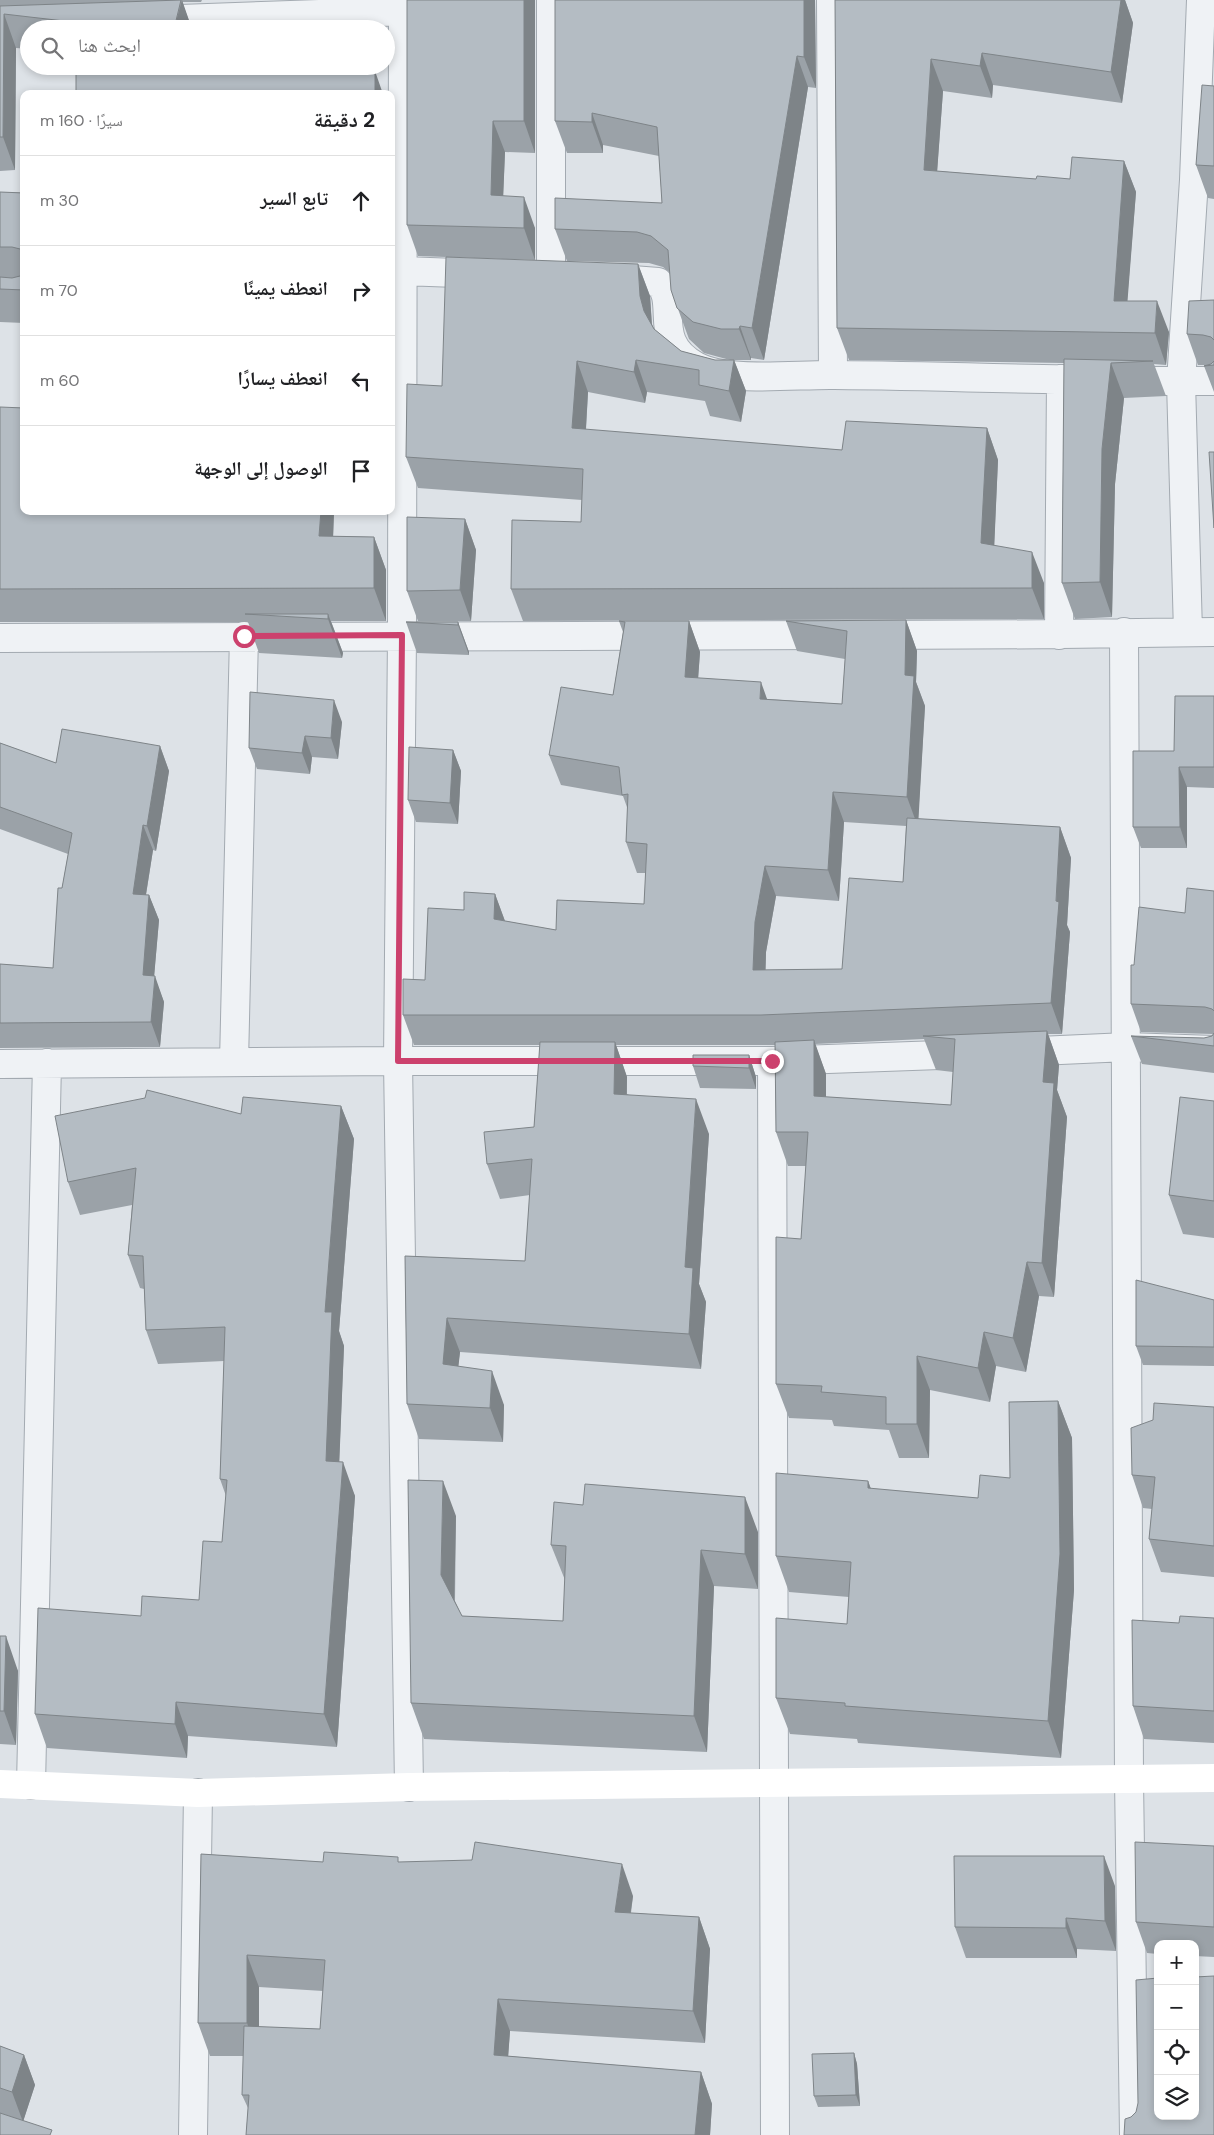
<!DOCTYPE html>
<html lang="ar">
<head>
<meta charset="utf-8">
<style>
  body { margin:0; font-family:"DM Sans","Noto Naskh Arabic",sans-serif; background:#f6f6f6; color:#202124; direction:rtl }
  .controls { position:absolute; right:15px; bottom:15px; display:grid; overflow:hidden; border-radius:10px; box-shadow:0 2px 8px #0003 }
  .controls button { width:45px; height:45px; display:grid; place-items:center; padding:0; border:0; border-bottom:1px solid #e0e0e0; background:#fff; color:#202124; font:25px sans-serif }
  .stop { position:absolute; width:15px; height:15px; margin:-11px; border:4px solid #cc416d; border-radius:50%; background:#fff }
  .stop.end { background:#cc416d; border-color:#fff; box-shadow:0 1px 5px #0008 }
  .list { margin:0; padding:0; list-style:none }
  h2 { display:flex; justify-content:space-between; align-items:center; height:65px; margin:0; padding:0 20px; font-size:21px }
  h2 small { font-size:16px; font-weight:400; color:#757577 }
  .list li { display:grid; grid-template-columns:32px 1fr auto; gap:15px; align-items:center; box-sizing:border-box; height:90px; padding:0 20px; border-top:1px solid #e0e0e0 }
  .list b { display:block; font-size:19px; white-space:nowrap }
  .list em { font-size:16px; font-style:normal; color:#757577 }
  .icon { flex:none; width:28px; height:28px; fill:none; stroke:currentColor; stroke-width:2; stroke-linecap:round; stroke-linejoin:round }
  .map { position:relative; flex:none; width:1214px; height:2135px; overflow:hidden; direction:ltr }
  .search { position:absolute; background:#fff; box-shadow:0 2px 8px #0003; left:20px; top:20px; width:375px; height:55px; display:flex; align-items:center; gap:12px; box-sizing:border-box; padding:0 18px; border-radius:28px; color:#757577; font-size:19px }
  .panel { position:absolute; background:#fff; box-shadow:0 2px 8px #0003; left:20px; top:90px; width:375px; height:425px; border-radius:10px; direction:rtl }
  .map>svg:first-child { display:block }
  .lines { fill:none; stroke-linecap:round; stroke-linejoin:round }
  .street-casing { stroke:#a3aab1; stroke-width:30 }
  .street { stroke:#eff2f5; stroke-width:28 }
  .secondary { stroke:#fff; stroke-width:28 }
  .wall { fill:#9ba2a8; fill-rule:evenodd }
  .shaded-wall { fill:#7e8488 }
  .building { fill:#b4bcc3; stroke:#7e8488 }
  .route { stroke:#cc416d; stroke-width:6 }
</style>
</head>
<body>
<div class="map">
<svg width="1214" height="2135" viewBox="0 0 1214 2135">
  <rect width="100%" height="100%" fill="#dde2e7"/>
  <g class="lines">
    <defs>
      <path id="street" d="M403 0 402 635 398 1061 409 1787
        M831 0 833 375
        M152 20 403 11
        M403 271 483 274
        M551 277V0
        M606 278 658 282C680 303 650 341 696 366 726 383 798 374 835 375 961 376 1088 382 1214 381
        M1124 632 1129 1779 1134 2135
        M1188 632 1181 382 1194 180 1201 0
        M873 635C987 635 1100 634 1214 632
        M1059 635 1061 379
        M0 638 828 635
        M1016 1052 1127 1047 1214 1050
        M772 1061 775 2135
        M234 1062 244 636
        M0 1064 398 1061H772L968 1054
        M31 1785 47 1063
        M193 2135 198 1793"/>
    </defs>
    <use href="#street" class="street-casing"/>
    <use href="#street" class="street"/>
    <path class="secondary" d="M0 1784 198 1793 409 1787 1214 1778"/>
  </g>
  <path class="wall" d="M0 0H202L201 2H182L192 29H29V49L16 48 15 170 0 171Z
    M407 0H535V153L505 152 503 196 535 228V260L418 256 407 225Z
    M815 0 816 88 808 87 764 360 751 358V360H734L746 391 741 422 710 416 705 401 647 392 645 403 588 392 586 430 842 450 987 428 998 460 994 546 1044 583V619L523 621 511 589 581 522 582 500 418 488 406 457 442 386 638 264 650 296 652 324 654 329 681 351 715 360H730L704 353 689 339 671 290 670 273 663 267 649 263 567 261 555 229 662 203 659 156 603 145V153H567L555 121Z
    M835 0H1125L1133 23 1122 103 993 85 992 98 943 91 937 171 1036 179H1070L1124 161 1136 192 1127 301 1169 332 1166 365 1154 364 1166 396 1124 398 1115 484 1112 617 1075 619 1062 583 1064 363 849 360 837 328Z
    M1214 86V199L1208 198 1196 165Z
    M0 192 24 193V323L0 322Z
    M1214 300V392L1204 366 1205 365H1198L1187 334Z
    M0 407 24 511H334L333 536 374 537 386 570V621H331L343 653 342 658 259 653 248 622H0Z
    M465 519 476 550 471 621H418L407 591Z
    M906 620 917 651 916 682 925 706 918 819 1060 827 1071 858 1067 925 1070 932 1062 1034H1048L1059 1065 1057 1090 1067 1117 1054 1297 1039 1296 1026 1372 996 1366 990 1402 930 1390 929 1458H899L889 1430 834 1426 832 1420 789 1418 776 1384 801 1239 806 1166H788L776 1132 775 1045H616L627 1077V1094L709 1134 699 1284 706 1302 701 1369 460 1352 458 1366 504 1405 503 1442 419 1439 407 1404 405 1256 525 1261 530 1195 500 1199 487 1164 534 1127 540 1045H414L403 1015 425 980 464 910 495 894 505 921 556 930 644 904 646 873H637L626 842 628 810 623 796 561 785 549 755 613 695 623 632 619 621H689L700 652 698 678 767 699 842 704 845 659 797 651 786 621ZM844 822 906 826 903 882 842 969 765 970 766 952 776 896 839 901ZM924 1039 936 1070 953 1072 951 1105 826 1097V1074L815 1044Z
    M406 622H458L469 652V655L417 653Z
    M1214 696V788L1187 787V848H1141L1133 827 1174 751Z
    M342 722 338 759 312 757 310 774 257 769 249 748Z
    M0 743 56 763 160 746 169 771 156 851 153 850 146 895H149L159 920 154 976 164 1002 160 1047 0 1048V964L53 968 62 888 68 854 0 829Z
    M453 750 461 771 458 824 416 822 408 800Z
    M1214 891V1073L1142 1064 1131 1036 1204 1038 1212 1036 1213 1034 1141 1032 1131 1004 1185 913Z
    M749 1055 756 1077V1089L700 1088 693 1066Z
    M1214 1101V1238L1183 1234 1169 1195Z
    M341 1106 354 1139 339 1331 344 1346 339 1462 355 1496 337 1747 188 1736 187 1758 47 1748 35 1714 141 1616 199 1600 222 1542 226 1496 220 1479 224 1361 158 1364 146 1330 144 1289 140 1288 128 1255 132 1205 80 1215 68 1182 241 1114Z
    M1214 1300V1366L1143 1365 1136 1346Z
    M1058 1401 1072 1438 1074 1590 1061 1758 858 1743 857 1739 790 1734 776 1698 847 1624 849 1597 789 1592 776 1556 868 1481 871 1489 978 1498 1010 1478Z
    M1214 1407V1577L1161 1572 1149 1539 1152 1509 1143 1508 1132 1475Z
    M456 1516 455 1601 462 1616 563 1621 565 1580 551 1545 758 1532V1589L714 1586 707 1752 424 1739 411 1703Z
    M1214 1618V1743L1144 1739 1133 1706 1179 1623Z
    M0 1636 18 1671 16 1745 0 1744Z
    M1214 1846V1957L1195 1956V1944H1158V1954L1147 1953 1136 1922Z
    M201 1854 323 1862H400L633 1896 631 1913 699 1917 710 1949 705 2043 510 2031 508 2056 701 2072 712 2104 710 2135H246L248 2108 242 2095 244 2056H210L198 2023ZM259 1987 323 1991 320 2029 259 2027Z
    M1115 1886 1116 1951 1077 1949V1958H966L955 1927Z
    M0 2046 24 2055 35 2085 23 2121 0 2135Z
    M854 2053 857 2064 860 2106 818 2107 814 2096Z"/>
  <path class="shaded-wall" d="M182 0 192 29H174Z
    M524 0H535V153L524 121Z
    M804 0H815L816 88 804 57Z
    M1121 0H1125L1133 23 1122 103 1111 72Z
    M4 14 16 48 15 170 3 137Z
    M982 53 993 85 992 98 980 66Z
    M797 56 808 87 764 360 752 328Z
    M931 59 943 91 935 201 924 170Z
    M375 71 383 94H375Z
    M592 113 603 145V153L592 122Z
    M493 121 505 152 502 226 491 195Z
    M1124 161 1136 192 1125 333 1114 301Z
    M524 197 535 228V260L524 228Z
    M638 264 650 296 652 328 644 311 640 296Z
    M1157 301 1169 332 1166 365 1155 333Z
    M740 326 751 358V360L739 329Z
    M636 360 647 392 645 403 634 372Z
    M734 360 746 391 741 422 729 391Z
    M577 361 588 392 584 460 572 428Z
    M1111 363 1124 398 1115 484 1112 617 1100 582 1102 449Z
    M987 428 998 460 993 575 981 543Z
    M321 511H334L332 569 319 536Z
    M465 519 476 550 471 621 460 590Z
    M374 537 386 570V621L374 588Z
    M1032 552 1044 583V619L1032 588Z
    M328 614 343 653 342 658 328 619Z
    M906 620 917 651 916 682 925 706 918 827 907 797 905 675Z
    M689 621 700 652 696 708 685 677Z
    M458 622 469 652V655L458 625Z
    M761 682 772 713 760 699Z
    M334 700 342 722 338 759 331 738Z
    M305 736 312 757 310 774 302 753Z
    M160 746 169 771 156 851 147 826Z
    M453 750 461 771 458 824 450 803Z
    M1179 767 1187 787V848L1180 827Z
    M833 792 844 822 839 901 828 870Z
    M143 825 153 850 142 919 133 894Z
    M1060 827 1071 858 1067 925 1070 932 1062 1034 1051 1003Z
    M765 866 776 896 766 952 765 1000 753 970 755 922Z
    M495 894 506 924 494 919Z
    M149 895 159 920 152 1001 143 975Z
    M155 976 164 1002 160 1047 151 1022Z
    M1047 1031 1059 1065 1057 1090 1067 1117 1054 1297 1042 1263 1043 1082Z
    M814 1040 826 1074V1130L814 1096Z
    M615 1042 627 1077 626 1128 614 1094Z
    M749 1055 756 1077V1089L749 1068Z
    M696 1099 709 1134 699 1284 706 1302 701 1369 689 1334 685 1267Z
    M341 1106 354 1139 339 1331 344 1346 338 1494 326 1461 325 1312Z
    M1027 1262 1039 1296 1026 1372 1013 1338Z
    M447 1318 460 1352 455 1398 443 1364Z
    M984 1332 996 1366 990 1402 978 1368Z
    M917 1356 930 1390 929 1458 917 1424Z
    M492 1371 504 1405 503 1442 490 1408Z
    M1058 1401 1072 1438 1074 1590 1061 1758 1048 1721Z
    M343 1462 355 1496 337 1747 324 1714Z
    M443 1481 456 1516 454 1610 441 1575Z
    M868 1481 881 1517 868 1488Z
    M745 1497 758 1532V1589L745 1554Z
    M701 1550 714 1586 707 1752 694 1716Z
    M6 1636 18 1671 16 1745 4 1711Z
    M176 1702 188 1736 187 1758 175 1724Z
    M1104 1856 1115 1886 1116 1951 1105 1921Z
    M622 1864 633 1896 626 1944 615 1912Z
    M699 1917 710 1949 705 2043 693 2011Z
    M1066 1918 1077 1949V1958L1066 1928Z
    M247 1955 259 1987V2056L247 2023Z
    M498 1999 510 2031 506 2087 494 2055Z
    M854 2053 857 2064 860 2106 856 2095Z
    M24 2055 35 2085 23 2122 12 2092Z
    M701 2072 712 2104 710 2135H695Z"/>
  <path class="building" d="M181 0 174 29H87L90 24 4 14 3 137H0V6Z
    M407 0H524V121H493L491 195 524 197V228L407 225Z
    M555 0H804V57L797 56 752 328 740 326 739 329H721L693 322 677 308 671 290 668 250 651 236 637 232 555 229V198L662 203 657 127 592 113V122L555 121Z
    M835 0H1121L1111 72 982 53 980 66 931 59 924 170 1036 179 1037 176 1070 179 1072 157 1124 161 1114 301H1157L1155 333 837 328Z
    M76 66H328L375 71V94H76Z
    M1202 85 1214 86V166L1196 165Z
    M0 192 24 193V253L20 249 12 247H0Z
    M446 257 638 264 640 296 644 311 654 329 681 351 715 360H734L729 391 699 385V370L636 360 634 372 577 361 572 428 842 450 846 421 987 428 981 543 1032 552V588L511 589 512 520 581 522 583 469 406 457 407 384 442 386Z
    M24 272V290L0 289V277L12 278 20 276Z
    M1214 300V340L1211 337 1203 335 1187 334 1189 301Z
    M1064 359 1153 361 1111 363 1102 449 1100 582 1062 583Z
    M1214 361V365L1204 366 1211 364Z
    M0 407 24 408V511H321L319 536 374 537V588L0 589Z
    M1209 452H1214V528Z
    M407 517 465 519 460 590 407 591Z
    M245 614H328V619Z
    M906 620 905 675 914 676 907 797 833 792 828 870 765 866 755 922 753 970 842 969 849 878 903 882 907 818 1060 827 1056 901 1059 902 1051 1003 761 1015H403V979L425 980 428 908 464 910V892L495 894 494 919 556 930 557 900 644 904 647 844 626 842 628 794 622 795 619 767 549 755 561 687 613 695 625 622 619 621H689L685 677 761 682 760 699 842 704 847 631 786 621Z
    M406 622H458V625Z
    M250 692 334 700 331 738 305 736 302 753 249 748Z
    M1175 696H1214V767H1179L1180 827H1133V751H1174Z
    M62 729 160 746 147 826 143 825 133 894 149 895 143 975 155 976 151 1022 0 1023V964L53 968 58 888H62L72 833 0 807V743L56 763Z
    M409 747 453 750 450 803 408 800Z
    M1187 888 1214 891V1011L1212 1009 1205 1007 1131 1004V965H1134L1139 907 1185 913Z
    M1047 1031 1043 1082 1054 1083 1042 1263 1027 1262 1013 1338 984 1332 978 1368 917 1356V1424H886V1397L821 1392 822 1386 776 1384V1237L801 1239 808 1132H776L775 1042 814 1040V1096L951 1105 955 1039 923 1036Z
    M1214 1033V1046L1131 1036 1204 1038 1212 1036Z
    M540 1042H615L614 1094 696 1099 685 1267 693 1268 689 1334 447 1318 443 1364 492 1371 490 1408 407 1404 405 1256 525 1261 532 1159 487 1164 484 1132 534 1127Z
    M693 1055H749V1068L693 1066Z
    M147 1090 241 1114 243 1097 341 1106 325 1312H332L326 1461 343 1462 324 1714 176 1702 175 1724 35 1714 38 1608 141 1616 142 1596 199 1600 203 1541 222 1542 227 1480 220 1479 225 1327 146 1330 143 1256 128 1255 136 1168 68 1182 55 1116 145 1098Z
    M1180 1097 1214 1101V1201L1169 1195Z
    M1136 1280 1214 1300V1347L1136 1346Z
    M1058 1401 1060 1554 1048 1721 845 1706V1703L776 1698V1618L847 1624 851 1562 776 1556V1473L868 1481V1488L978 1498 980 1475 1010 1478 1009 1402Z
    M1154 1403 1214 1407V1546L1149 1539 1155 1477 1132 1475 1131 1428 1153 1420Z
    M408 1480 443 1481 441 1575 462 1616 563 1621 566 1546 551 1545 554 1502 583 1505 585 1484 745 1497V1554L701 1550 694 1716 411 1703Z
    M1180 1616 1214 1618V1711L1133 1706 1132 1620 1179 1623Z
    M0 1636H6L4 1711H0Z
    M475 1842 622 1864 615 1912 699 1917 693 2011 498 1999 494 2055 701 2072 695 2135H246L249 2095H242L244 2026 320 2029 325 1960 247 1955V2023H198L201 1854 323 1862 324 1852 398 1857V1862L472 1860Z
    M1135 1842 1214 1846V1927L1136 1922Z
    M954 1856H1104L1105 1921 1066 1918V1928L955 1927Z
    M1214 1976V2135H1124L1125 2119 1131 2117 1136 2112 1138 2103 1136 1980 1158 1978V2116H1195V1977Z
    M0 2046 24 2055 12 2092 0 2088Z
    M854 2053 856 2095 814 2096 812 2054Z
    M0 2113 52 2130 50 2135H0Z"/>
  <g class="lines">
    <path class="route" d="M244 636 402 635 398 1061H772"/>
  </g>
</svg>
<div class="controls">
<button>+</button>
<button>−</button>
<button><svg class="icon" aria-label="locate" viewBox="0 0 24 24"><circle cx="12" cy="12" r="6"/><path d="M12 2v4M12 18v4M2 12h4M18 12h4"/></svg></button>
<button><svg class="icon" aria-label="layers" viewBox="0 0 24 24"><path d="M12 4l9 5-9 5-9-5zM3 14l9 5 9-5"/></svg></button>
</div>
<div class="stop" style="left:244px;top:636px"></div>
<div class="stop end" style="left:772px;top:1061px"></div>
<div class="search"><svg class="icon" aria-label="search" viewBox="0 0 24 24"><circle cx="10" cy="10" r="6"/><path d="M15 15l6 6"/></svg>ابحث هنا</div>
<section class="panel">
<h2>2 دقيقة<small>سيرًا · 160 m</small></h2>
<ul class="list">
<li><svg class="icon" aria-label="ahead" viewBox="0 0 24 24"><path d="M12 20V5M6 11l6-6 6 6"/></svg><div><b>تابع السير</b></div><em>30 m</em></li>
<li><svg class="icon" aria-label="right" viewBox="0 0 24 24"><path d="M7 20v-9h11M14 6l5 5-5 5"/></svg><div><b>انعطف يمينًا</b></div><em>70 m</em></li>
<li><svg class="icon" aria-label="left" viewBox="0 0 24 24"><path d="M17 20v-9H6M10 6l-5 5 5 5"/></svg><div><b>انعطف يسارًا</b></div><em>60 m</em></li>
<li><svg class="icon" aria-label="arrive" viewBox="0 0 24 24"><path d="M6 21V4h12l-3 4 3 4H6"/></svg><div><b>الوصول إلى الوجهة</b></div></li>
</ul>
</section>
</div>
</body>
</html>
